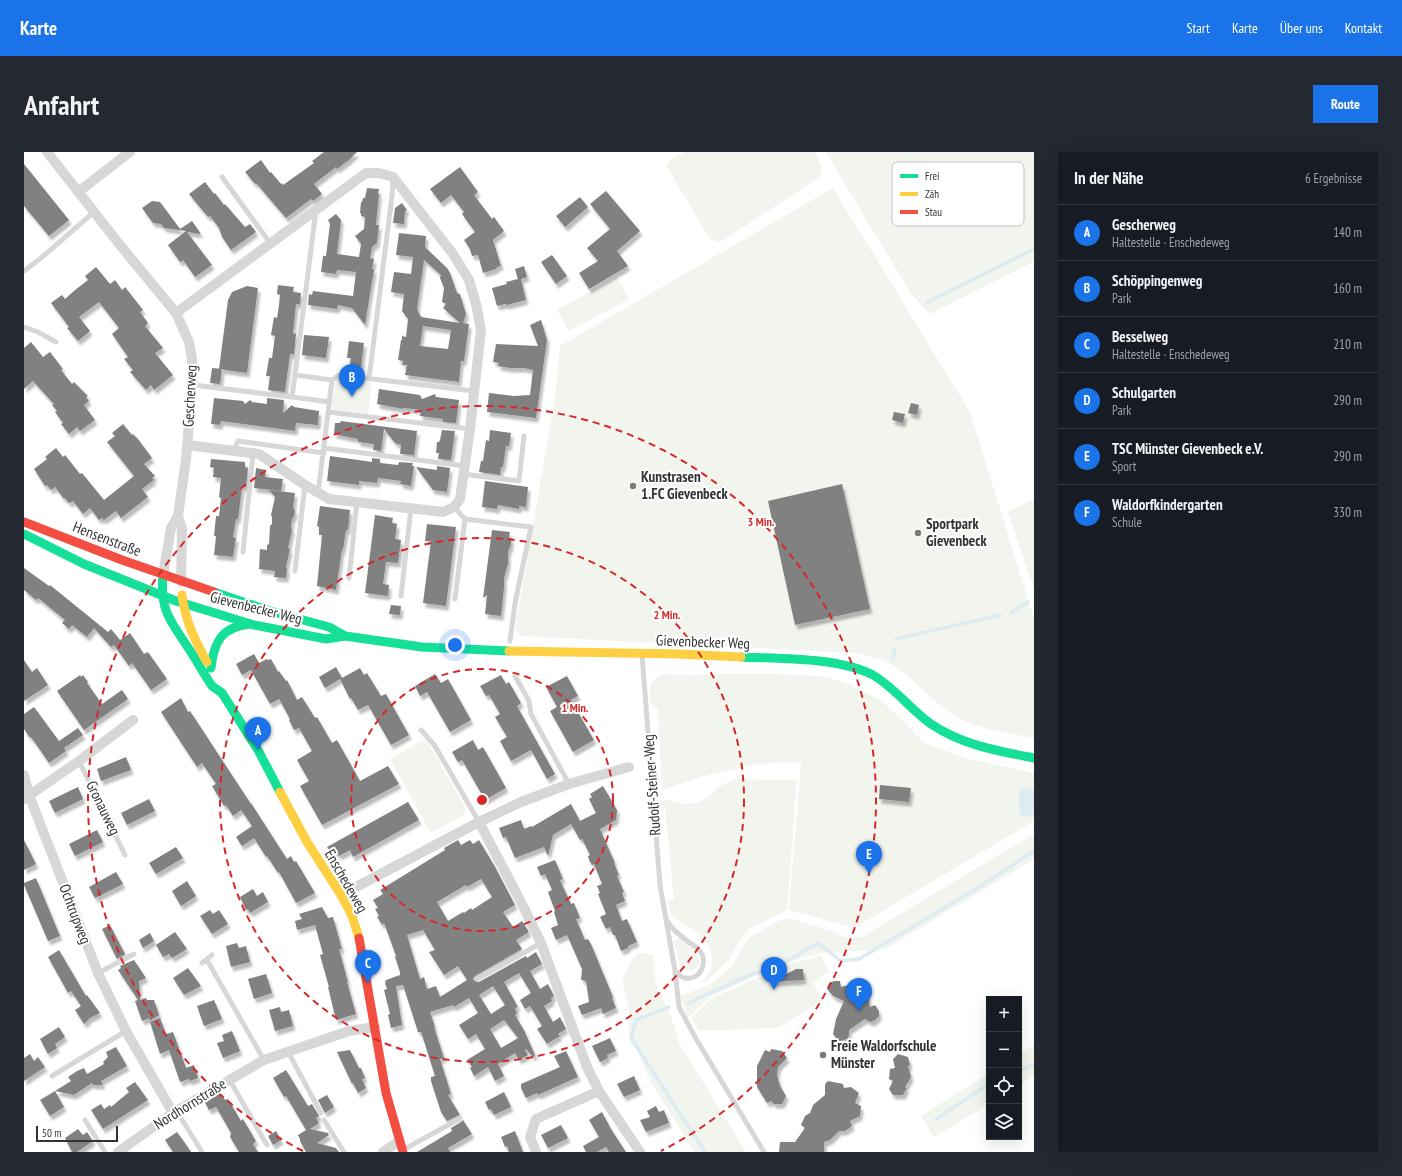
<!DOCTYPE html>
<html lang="de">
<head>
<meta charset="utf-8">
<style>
  body { margin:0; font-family:"PT Sans Narrow",sans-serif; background:#242831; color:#f1f3f6 }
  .controls { position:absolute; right:12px; bottom:12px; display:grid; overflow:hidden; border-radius:0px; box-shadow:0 4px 16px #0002 }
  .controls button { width:36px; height:36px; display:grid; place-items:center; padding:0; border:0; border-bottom:1px solid #363941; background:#171b24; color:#f1f3f6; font:20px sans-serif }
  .scale { position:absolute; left:12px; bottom:10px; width:82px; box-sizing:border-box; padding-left:4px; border:2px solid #333; border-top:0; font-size:11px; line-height:14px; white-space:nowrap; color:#333; -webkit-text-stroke:3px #fff; paint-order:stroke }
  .you { position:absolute; left:431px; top:493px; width:14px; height:14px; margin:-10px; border:3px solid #fff; border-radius:50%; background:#1a73e8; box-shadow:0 0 0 6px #1a73e833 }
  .badge { display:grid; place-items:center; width:26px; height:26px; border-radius:50%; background:#1a73e8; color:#fff; font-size:13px; font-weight:700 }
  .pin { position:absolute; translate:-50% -33px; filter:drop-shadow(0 1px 2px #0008) }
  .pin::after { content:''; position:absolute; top:21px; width:14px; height:12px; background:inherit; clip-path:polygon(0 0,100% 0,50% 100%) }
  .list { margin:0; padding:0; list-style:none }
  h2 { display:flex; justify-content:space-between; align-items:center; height:52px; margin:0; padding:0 16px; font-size:17px }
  h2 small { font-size:13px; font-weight:400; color:#9ea1a6 }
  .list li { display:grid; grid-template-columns:26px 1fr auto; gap:12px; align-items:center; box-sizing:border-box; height:56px; padding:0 16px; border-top:1px solid #363941 }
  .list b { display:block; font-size:15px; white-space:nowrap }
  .list p { margin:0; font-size:13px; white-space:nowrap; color:#9ea1a6 }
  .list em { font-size:13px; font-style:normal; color:#9ea1a6 }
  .icon { flex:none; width:22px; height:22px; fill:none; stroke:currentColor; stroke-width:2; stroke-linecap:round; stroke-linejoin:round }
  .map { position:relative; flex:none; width:1010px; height:1000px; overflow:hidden; border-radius:0px }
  header { display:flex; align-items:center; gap:24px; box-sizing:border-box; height:56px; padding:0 20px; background:#1a73e8; color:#fff }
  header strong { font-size:19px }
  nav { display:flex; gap:22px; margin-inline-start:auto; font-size:14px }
  .intro { display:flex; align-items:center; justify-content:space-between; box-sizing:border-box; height:96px; padding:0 24px }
  h1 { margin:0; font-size:28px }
  .button { padding:10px 18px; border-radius:0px; background:#1a73e8; color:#fff; font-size:14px; font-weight:700 }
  main { display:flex; gap:24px; padding:0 24px }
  aside { flex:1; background:#171b24; border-radius:0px; box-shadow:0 4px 16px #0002 }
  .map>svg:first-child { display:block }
  .green { fill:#f1f5ed }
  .water { fill:#ddebf3 }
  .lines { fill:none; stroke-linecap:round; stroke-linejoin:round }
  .stream { stroke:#ddebf3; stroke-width:3.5 }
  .building { fill:#818181; fill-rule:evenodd; filter:url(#shadow) }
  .lane { stroke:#d7d7d7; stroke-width:5 }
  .street { stroke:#d7d7d7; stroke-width:10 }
  .fast { stroke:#16e098; stroke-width:9 }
  .slow { stroke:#ffcf43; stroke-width:9 }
  .jam { stroke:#f24e42; stroke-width:9 }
  .ring { fill:none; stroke:#d62828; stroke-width:2; stroke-dasharray:7 5 }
  .poi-dot { fill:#7a7a7a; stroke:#fff; stroke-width:1.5 }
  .labels { text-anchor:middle; stroke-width:4; stroke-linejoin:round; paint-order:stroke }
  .street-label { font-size:15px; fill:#333; stroke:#fff }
  .poi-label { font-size:15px; font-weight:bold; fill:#333; stroke:#fff; text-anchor:start }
  .key { fill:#fff; stroke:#c2c2c2; stroke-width:1 }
  .key-label { font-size:11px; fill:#333 }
  .centre { fill:#d62828; stroke:#fff; stroke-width:2 }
  .ring-label { font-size:12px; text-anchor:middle; font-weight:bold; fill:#d62828; stroke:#fff; stroke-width:4; stroke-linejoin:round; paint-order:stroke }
</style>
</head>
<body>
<header>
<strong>Karte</strong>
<nav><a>Start</a><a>Karte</a><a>Über uns</a><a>Kontakt</a></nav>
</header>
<div class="intro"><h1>Anfahrt</h1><a class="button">Route</a></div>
<main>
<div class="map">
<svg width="1010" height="1000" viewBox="0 0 1010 1000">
  <defs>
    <filter id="shadow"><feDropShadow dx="2.5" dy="4.5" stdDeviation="1" flood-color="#0004"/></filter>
  </defs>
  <rect width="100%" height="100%" fill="#fff"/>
  <path class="green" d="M661 0H790C795 9 800 15 796 25L696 90 686 87 642 13 646 8Z
    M802 0H1010V109L906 162 888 143Z
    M809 36 946 260 1010 467V586C984 581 957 578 933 565 907 550 889 524 863 510 854 506 843 504 834 501L496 484 491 478 531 246 536 194Z
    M593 125 605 147 545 179 533 158Z
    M314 227 348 231 344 262 308 258 311 229Z
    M1010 347V438L984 360Z
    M642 522 664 523 697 522H752L794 524 812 528 829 534 856 548 877 566 900 591 945 607 1010 621V669L830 776 765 758 777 610 734 612 684 623 638 638 634 558 626 551C626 535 624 526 642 522Z
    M400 588 403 589 442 657 440 663 407 681 366 607Z
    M711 627 773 628 763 758 725 777 716 787 705 808 682 829H679L687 819 688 802 681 786 648 764 645 756 643 749 650 748 641 656 633 657 632 649 645 648 659 652 673 651 685 645 694 635Z
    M1010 682V707L862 797 797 801 764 810 687 844 664 866 656 844 686 833 708 814 724 787 754 769 763 767 772 768 813 781 820 785H838Z
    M654 786 657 787C662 792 672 798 675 805 679 817 663 823 656 814L650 790 651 788Z
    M615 801 629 803 631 829 648 868 655 891 722 1000H670L627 930 605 881V858L598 829 608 807Z
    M797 804 805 820 789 831 799 848 754 876 675 879 667 866 688 846 765 812Z
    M1010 893V924L995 933V902Z
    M965 921V952L910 985 897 964Z"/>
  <path class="water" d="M1000 636 1010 638V662L1002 665 997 663 995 661V640L997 637Z"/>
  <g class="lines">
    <path class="stream" d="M903 150 1010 97
      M987 461 1004 450
      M872 487 976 463
      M869 507 871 496
      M664 851 728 822 746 819 794 791 817 809 835 807 955 735 1010 699
      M645 855 612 868 607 886 681 1000
      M995 919 1010 912
      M911 968 965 932"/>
  </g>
  <path class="building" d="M300 0H333L325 8 313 17 312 15 290 32 298 42 289 49 287 47 262 66 232 31 231 32 221 20 237 8 246 21 247 20 257 32 258 31 259 33 290 11 288 9Z
    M0 12 45 68 25 84 0 54Z
    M436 15 454 40 450 43 468 67 470 65 480 79 469 88 477 114 473 115 472 117 459 121 454 103 448 104 446 97 440 88 451 80 438 62 440 60 427 43 417 51 406 37Z
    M181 30 190 42 191 41 200 53 201 52 221 75 226 72 232 80 207 98 198 85 195 76 186 64 184 65 165 42Z
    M343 36 355 37 354 42H355L352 73H355L353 91 348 95 346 106 350 107 348 117H350L341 173 328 156 314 153 313 157 284 153 285 142 288 143 289 139 329 144 332 120 313 118 312 122 297 120 299 104H302L306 72 304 68 312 62 317 68 313 102 335 105 337 92 331 84 340 77 341 65 337 64V61H336L337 50H338L339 46H341Z
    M582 39 616 79 593 99 604 114 565 137 555 121 574 109 563 96 586 77 566 52Z
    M556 45 564 55 541 75 532 64Z
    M128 49 136 50 156 77 168 69 177 82 163 80 188 113 171 125 159 108 156 110 144 93 162 79 140 76 137 72 129 71 118 56Z
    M378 51 383 58 381 59 380 72 369 71 371 56Z
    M375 81 402 84 401 95 423 116 426 121 433 141 436 142 442 162 439 171 445 172 440 209H437L435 230 381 223 383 213H378L379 209 374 208 377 188H378V184L382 185 384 167 378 159 380 142 367 140 370 120 387 122 389 105 372 103ZM400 108 417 123 416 126 420 136 418 150 422 152 419 156 436 171 397 165 393 157ZM399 174 427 178 424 197 396 194Z
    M528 103 543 124 532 132 517 110Z
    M500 114 503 125 497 127 502 148 483 153 481 152 473 154 468 136 483 132 482 130 494 127 491 117Z
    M72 115 86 132 91 128 98 138 101 135 119 158 116 160 124 171 121 174 139 196 131 201 149 223 130 238 127 233 122 238 106 220 109 218 100 207 104 205 88 182 95 176 75 150 55 165 66 179 54 189 43 176 45 175 27 151 38 143 41 147 51 138 64 128 61 124Z
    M254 133 270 135 269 140 277 141 276 152H272L269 181 272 182 270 202H266L261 240 244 238 246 224H242L245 206H248L251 184 247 183 250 165 253 166 255 153 256 143 253 142Z
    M223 134 234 136 223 221 195 217 204 148 208 140Z
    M517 168 523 188 512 266 463 260 465 241 490 244 506 243 509 218 500 216H486L474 214 475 211 469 210 472 192 514 194 506 173Z
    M280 183 305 185 302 206 278 203Z
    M325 189 340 191 337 216 328 215V212H326L327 206H323Z
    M7 190 19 205 26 200 39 217 37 218 48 232 50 230 64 244 62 245 65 249 60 253 71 268 56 279 53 275 45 282 37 272 39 271 31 260 33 259 28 253 30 252 27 249 9 229 0 237V196Z
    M188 216 198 217 196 232 186 231Z
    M355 237 396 243 398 247 411 242 412 245 435 248 432 271 419 270V267L396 264 397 258 379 256V257L353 252Z
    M190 246 219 249 221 252 226 248 228 250 243 252V246L260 248 259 261 268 253 270 255 295 259 294 273 272 271 271 279 197 269 196 273 187 272Z
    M887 251 895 253 893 263 884 261Z
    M870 260 881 262 879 271 868 268Z
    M317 269 393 279 390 303 376 302 377 293 371 291 360 277 357 299 349 298 350 292 334 290V287L310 282 311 271H316Z
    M99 272 108 283 109 282 114 287 128 306 120 312 131 324 128 326 130 328 118 337 124 345 97 366 92 359 80 368 78 366 75 368 66 356 59 362 49 349 45 351 41 346 40 347 31 335 27 338 23 333 21 334 10 317 23 307 21 305 32 296 39 305 41 303 56 322 58 321 80 348 110 324 83 290 91 284 88 281Z
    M418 278 431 279 427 308 414 307 415 301H412L413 290H415L416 288Z
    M466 278 487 281 485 294H482L479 315H477L476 323 455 320 457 309H459L462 288 465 289Z
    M306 304 348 310V306L356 307V311L374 313 375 310 389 311 388 314H390L387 334 376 332 377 329 354 326 353 331 335 329V333L303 329Z
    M187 307 221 310V315L224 316 222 335H218L214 367H212L209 385 212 386 209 405 190 403 192 384H190L192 364H195L197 346 195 345 197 326 189 325 190 316 186 315Z
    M413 314 426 316 423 340 409 338 392 315 413 318Z
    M232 316 242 318 241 325 259 327 257 339 230 336Z
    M461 329 504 335 502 355 495 354V357L474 353 473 357 458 355Z
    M818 332 846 457 771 473 744 349Z
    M245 338 271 341 269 356 271 358 270 365 268 366 267 376 268 378 264 396 266 397 262 415 263 417 262 426 250 425 251 419 235 417 236 397 243 398V393L245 392 246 374 248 372V365L247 363 251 345Z
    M296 354 326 358 324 378H322L319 398 318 397 312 438 293 434 298 383H295V375L293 374Z
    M351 363 369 366 368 371 373 372 371 387 377 388 374 411 362 410 359 432 365 433 364 444 341 441Z
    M403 372 432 375 422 454 399 451 407 389H401Z
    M468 378 486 380 485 386H487V392L484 400V412L480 426V436L477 464 461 462 463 443 459 446Z
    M0 416 25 434 26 433 84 480 87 477 96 488 106 481 120 502 124 500 143 527 127 538 108 511 105 514 90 493 87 495 70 476 63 485 48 473 45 477 38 471 41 468 14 446 12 448 0 438Z
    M367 453 377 454 376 463 365 462Z
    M230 502 235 511 243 507 244 508 247 507 254 520 255 519 262 529 263 528 273 548 278 545 291 566 293 565 308 591 313 588 336 629 364 614 375 632 298 673 276 634 285 629 273 608 288 599 275 576 270 578 265 568 266 567 255 547 246 552 227 518 218 523 212 512Z
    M0 508 8 520 13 516 24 533 0 549Z
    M312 515 318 526 336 516 340 523 343 521 357 544 362 542 385 583 367 593 344 553 334 558 327 546 326 547 316 527 301 536 295 525Z
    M411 522 417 531 424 527 447 568 426 580 403 540 396 544 391 534Z
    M56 523 57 525 59 523 64 530 63 531 78 552 98 538 104 547 60 578 33 539Z
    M477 523 482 532 485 530 497 551 493 554 531 622 523 627 507 598 487 609 476 589 483 585 471 565 476 562 465 543 462 544 456 534Z
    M543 524 554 544 547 548 570 588 549 600 526 559 533 555 522 535Z
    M157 546 164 560 166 559 227 652V651L263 707 267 704 270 710 272 709 291 741 272 751 255 720 254 721 243 704 242 705 230 686 218 694 212 685 228 674 217 658 209 664 202 653 200 654 188 634 192 632 178 611 173 615 137 560Z
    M10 555 35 589 54 576 59 583 40 596 42 599 25 611 7 585 6 586 0 577V562Z
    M449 588 454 598 459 595 482 636 461 648 438 608 434 610 428 600Z
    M102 605 107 618 77 629 73 617Z
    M856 633 887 636 885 650 855 647Z
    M579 634 593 658 592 668 576 677 591 711H590L595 723 593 724 600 740 598 741 601 749 592 753 598 769 603 767 613 790 604 794V796L597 799 591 783H589L586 775 582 777 576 765 582 762 574 742 576 741 573 734 578 732 570 712 568 713 565 708 564 704 566 703 558 687 556 688 547 672 529 683 524 704 520 695 491 706 482 685 479 686 475 676 497 668 500 677 507 674 508 675 547 652 556 669 572 661 565 647 568 645 566 642Z
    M54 635 59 647 31 661 25 649Z
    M125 647 131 659 103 673 97 661Z
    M384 650 395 668 329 705 326 698 315 704 313 700 308 702 303 695Z
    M73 678 79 690 51 704 45 692Z
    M0 688 12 712 0 718Z
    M434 688 437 693 446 688 449 692 455 688 470 713 491 753 479 760 489 775 498 769 505 780 492 788 498 797 451 824 449 827 450 829 455 830 502 804 503 806 512 800 518 812 506 819 516 837 524 832 530 844 527 846 528 849 520 854 529 870 536 865 542 877 534 882 536 884 523 892 513 877 518 874 506 854 501 857 496 848 507 841 495 821 480 830 494 855 491 856 493 862 491 863 500 878 511 903 509 905 502 897 501 898 504 903 495 908 491 901 474 912 480 924 471 929 464 915 450 924 446 916 448 915 443 908 461 897 452 882 444 887 435 873 454 861 445 846 430 855 429 853 406 860 411 875H410L420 906 416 907 427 942 424 943 436 963 433 964 423 969 417 960 407 929V925L411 924 397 880H394L379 833 372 834 378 873 367 876 364 863 366 862 360 838 363 837 361 831 362 828 376 823V820L371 805 372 804 360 771 358 773 353 765 355 764 351 757 354 756 349 748 359 742 356 738 421 698 420 696ZM457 727 468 745 448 758 447 756 440 761 439 760 424 769 413 750 442 733 443 735ZM399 778 411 798 405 800 420 823 434 814 443 828 416 845 412 834 403 837 400 825 396 827 383 783ZM469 834 481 853 467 862 455 843ZM480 868 494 886 477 896 466 877Z
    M152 695 159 706 132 722 125 711Z
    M531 708 539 727 536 728 547 752 550 751 556 766 552 767 561 788 564 787 567 792 589 845 588 846 592 856 579 862 577 856 558 863 554 854 565 850 562 829 557 828 558 817 543 783 532 788 527 776 534 773 530 760 531 759 524 740 528 738 521 722 517 724 513 715Z
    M92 720 99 732 71 746 65 735Z
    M12 726 36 784 24 789 0 733V731Z
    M163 729 172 744 157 754 148 739Z
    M229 737 233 744 239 740 244 750 226 761 224 757 222 758 216 745Z
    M298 755 304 766 309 765 318 797H315L324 830H323L332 862 312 868 304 835H305L296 803 299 802 291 773 273 778 271 769 278 767 275 762Z
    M186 758 189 762 195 758 204 772 188 782 176 764Z
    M86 773 101 802 93 807 78 777Z
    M151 780 163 797 148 806 145 802 139 805 132 793Z
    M126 781 130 789 119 796 115 788Z
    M213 791 215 796 222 794 226 810 207 815 202 794Z
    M35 798 62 844 63 843 76 861 66 866 60 872 51 858 57 854 47 839 44 841 24 805Z
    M110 808 122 826 115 829 116 848 122 846 123 848H130L135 863 126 869 125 866 118 869 111 849 114 848 94 818 97 816 96 814Z
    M164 816 177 834 160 843 149 826Z
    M772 817H779L780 828 747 830Z
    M242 822 248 841 230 847 224 827Z
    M810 829H816L817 835 837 830 842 831 845 837 843 840 846 855 851 853 855 859V864L850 869 846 870 841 867 825 878V883L823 887 816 889 812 886 809 882 812 867 820 849 809 844 803 837 805 831Z
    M190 848 198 867 180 874 173 854Z
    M256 855 257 860 265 858 269 874 251 879 245 858Z
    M136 866 142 882 149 880 162 916 170 913 174 926 166 929 165 927 156 930 145 898 136 902 126 870Z
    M35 875 41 885 31 892 33 896 24 902 16 887Z
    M208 879 216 899 199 906 193 891 200 889 198 883Z
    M586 886 592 899 583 903 584 906 576 910 568 894Z
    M92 895 103 914 77 929 79 933H69L68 931 50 943 31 939 47 929 44 925 53 919 60 916 63 922 80 912 79 910 84 905 82 900Z
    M747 897 758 899 763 906 754 915 753 923 756 934 762 944 758 952H750L747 949 743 951 733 935V914L741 898 746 900Z
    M326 898 335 916H337L341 926 338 927 342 936 334 941 329 931 328 932 313 900Z
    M542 899 554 925 514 943 513 941 502 946 497 936V932L536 915 530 904Z
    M6 902 10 909 14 905 21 915 0 929V906Z
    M874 902 884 905 886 913 884 914 887 925 881 935 883 936 879 943H869L865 937 869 929 865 927 866 917 871 916 869 907Z
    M262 918 284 954 288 952 295 964 292 966 295 971 286 977 304 981 305 983 293 991 312 996 315 1000H282L276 989V987L274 983 282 978 262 944 260 945 249 926Z
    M610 924 616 938 600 945 593 932Z
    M804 929 819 932 820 936 827 935 835 941 831 951 837 954 836 964 826 969 828 974 821 979H815L806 988 800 990V1000H755L756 990H771L781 976 777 973 781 964 786 961 789 953 801 943V932Z
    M111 930 124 948 79 977 67 958 77 952 80 957 86 953 87 955 105 940 102 936Z
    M31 939 40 955 26 964 16 948Z
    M480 940 487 955 470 963 467 957 465 958 461 950Z
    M196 941 201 948 204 947 217 969 219 967 232 989 229 992 234 1000H215L206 985 207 981 192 955 185 958 181 951Z
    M303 943 310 955 301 961 294 948Z
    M632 954 635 960 640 958 645 971 622 980 616 968 626 965 623 959Z
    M578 960 587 977 602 1000H585L582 995 573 1000H562L559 994 575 985 565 968Z
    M439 968 448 982 424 996 426 1000H393L428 979 427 976 437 970Z
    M537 973 544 986 524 996 517 983Z
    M54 977 59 983 63 980 69 989 53 1000H48L41 986Z
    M252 979 257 988 249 993 244 984Z
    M491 979 499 1000H485L483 994 481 995 477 985Z
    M153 980 161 991 167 1000H149L141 988Z"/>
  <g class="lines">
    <path class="lane" d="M198 25 246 91
      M0 119 17 106 70 60
      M0 175 14 180 32 190
      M271 223 292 58
      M345 227 368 44 369 27
      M308 228 315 223 450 239
      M169 233 268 245
      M304 260 446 277
      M300 296 441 314
      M210 299 214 289 300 301
      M439 322 495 329 500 284
      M294 341 308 228 271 223 268 245 306 250
      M430 355 441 367 507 375 491 451 486 489
      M219 400 229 302
      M271 419 281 333
      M325 426 333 350
      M377 444 387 356
      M431 447 441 367
      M618 503 636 733 651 819 655 855 671 885 740 1000
      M491 524 505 549 507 562 545 632
      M397 578 411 594 455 670
      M55 609 101 703
      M642 767C648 778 657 784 666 791 669 793 674 796 676 799 685 810 676 829 661 826 657 825 654 822 651 819
      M183 808 240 908
      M178 811 188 803
      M74 821 110 802
      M453 827 517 791
      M264 900 297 961
      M28 924 102 879
      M205 927 243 993
      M149 961 157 966 178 1000
      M61 968 81 1000
      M300 968 320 1000
      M379 998 435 967"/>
    <path class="street" d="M23 0 96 93 152 161 165 190 168 207 169 224 162 307 154 364 158 377 157 430
      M54 40 106 0
      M152 161 342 21H355L369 25 429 102 445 128 452 152 457 178 446 277 436 347 430 355 419 360 305 347 281 333 235 302 163 293
      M139 423 147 376 154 364
      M0 623 5 643 74 821 102 879 149 961
      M0 647 55 609 109 568
      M455 670 498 752 517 791 563 915 575 939 616 1000
      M317 743 455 670 497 650 545 632 605 615
      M94 1000 149 961 240 908 325 879 351 875
      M359 1000 375 989
      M512 1000 506 985 512 967 575 939"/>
    <path class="fast" d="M0 382 60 412 152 449 230 473 302 487 321 484 398 495 485 499
      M139 423C136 457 145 467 163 494 172 507 179 521 188 534L198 541 234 598 256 640
      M190 440 246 459 305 475 321 484
      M717 505C756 507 814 505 849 523 871 536 886 557 907 572 938 593 974 599 1010 606
      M187 516C190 489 198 475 226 472"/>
    <path class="slow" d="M158 443C161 468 171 489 183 510
      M485 499 655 502 717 505
      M256 640 283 690 317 743 328 764 335 786"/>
    <path class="jam" d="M0 370 98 408 190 440
      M335 786 362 941 379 1000"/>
  </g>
  <g class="ring">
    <circle cx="458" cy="648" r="131"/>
    <circle cx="458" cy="648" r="262"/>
    <path d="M279 999A394 394 0 1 1 637 999"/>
  </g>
  <g class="poi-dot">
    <circle cx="609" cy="334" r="4"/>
    <circle cx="894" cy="381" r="4"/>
    <circle cx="799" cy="903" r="4"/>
  </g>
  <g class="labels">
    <g class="street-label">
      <text transform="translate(166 244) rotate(-87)" y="5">Gescherweg</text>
      <text transform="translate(83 387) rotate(21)" y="5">Hensenstraße</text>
      <text transform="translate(232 456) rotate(14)" y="5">Gievenbecker Weg</text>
      <text transform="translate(679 490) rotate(2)" y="5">Gievenbecker Weg</text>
      <text transform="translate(628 633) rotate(-94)" y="5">Rudolf-Steiner-Weg</text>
      <text transform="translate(79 656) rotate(64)" y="5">Gronauweg</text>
      <text transform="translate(322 729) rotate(60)" y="5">Enschedeweg</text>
      <text transform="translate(51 762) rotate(69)" y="5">Ochtrupweg</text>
      <text transform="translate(166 952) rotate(-32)" y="5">Nordhornstraße</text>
    </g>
    <g class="poi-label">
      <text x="617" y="330">Kunstrasen<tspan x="617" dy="17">1.FC Gievenbeck</tspan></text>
      <text x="902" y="377">Sportpark<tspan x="902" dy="17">Gievenbeck</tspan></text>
      <text x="807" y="899">Freie Waldorfschule<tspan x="807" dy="17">Münster</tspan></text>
    </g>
  </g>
  <rect x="868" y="10" width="132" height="64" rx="6" class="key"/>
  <rect x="876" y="22" width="18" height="4" fill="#16e098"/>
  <rect x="876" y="40" width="18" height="4" fill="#ffcf43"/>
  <rect x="876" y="58" width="18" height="4" fill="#f24e42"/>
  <g class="key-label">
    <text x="901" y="28">Frei</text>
    <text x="901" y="46">Zäh</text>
    <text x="901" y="64">Stau</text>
  </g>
  <circle cx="458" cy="648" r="6" class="centre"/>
  <g class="ring-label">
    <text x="737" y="374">3 Min.</text>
    <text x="643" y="467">2 Min.</text>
    <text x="551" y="560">1 Min.</text>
  </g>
</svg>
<div class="controls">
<button>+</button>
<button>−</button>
<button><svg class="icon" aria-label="locate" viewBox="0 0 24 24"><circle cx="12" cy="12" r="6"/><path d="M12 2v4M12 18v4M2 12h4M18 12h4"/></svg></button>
<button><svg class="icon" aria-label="layers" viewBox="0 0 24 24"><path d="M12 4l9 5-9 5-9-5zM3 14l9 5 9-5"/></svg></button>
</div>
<div class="scale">50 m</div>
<div class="you"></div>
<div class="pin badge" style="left:234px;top:598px">A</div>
<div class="pin badge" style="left:328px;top:245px">B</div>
<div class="pin badge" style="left:344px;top:831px">C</div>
<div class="pin badge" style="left:750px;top:838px">D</div>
<div class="pin badge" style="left:845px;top:722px">E</div>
<div class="pin badge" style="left:835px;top:859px">F</div>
</div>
<aside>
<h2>In der Nähe<small>6 Ergebnisse</small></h2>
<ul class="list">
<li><span class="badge">A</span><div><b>Gescherweg</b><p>Haltestelle · Enschedeweg</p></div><em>140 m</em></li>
<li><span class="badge">B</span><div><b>Schöppingenweg</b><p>Park</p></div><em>160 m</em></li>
<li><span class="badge">C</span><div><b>Besselweg</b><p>Haltestelle · Enschedeweg</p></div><em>210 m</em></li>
<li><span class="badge">D</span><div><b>Schulgarten</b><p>Park</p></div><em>290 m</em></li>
<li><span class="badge">E</span><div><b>TSC Münster Gievenbeck e.V.</b><p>Sport</p></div><em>290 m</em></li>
<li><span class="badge">F</span><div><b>Waldorfkindergarten</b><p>Schule</p></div><em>330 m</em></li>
</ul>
</aside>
</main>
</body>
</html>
